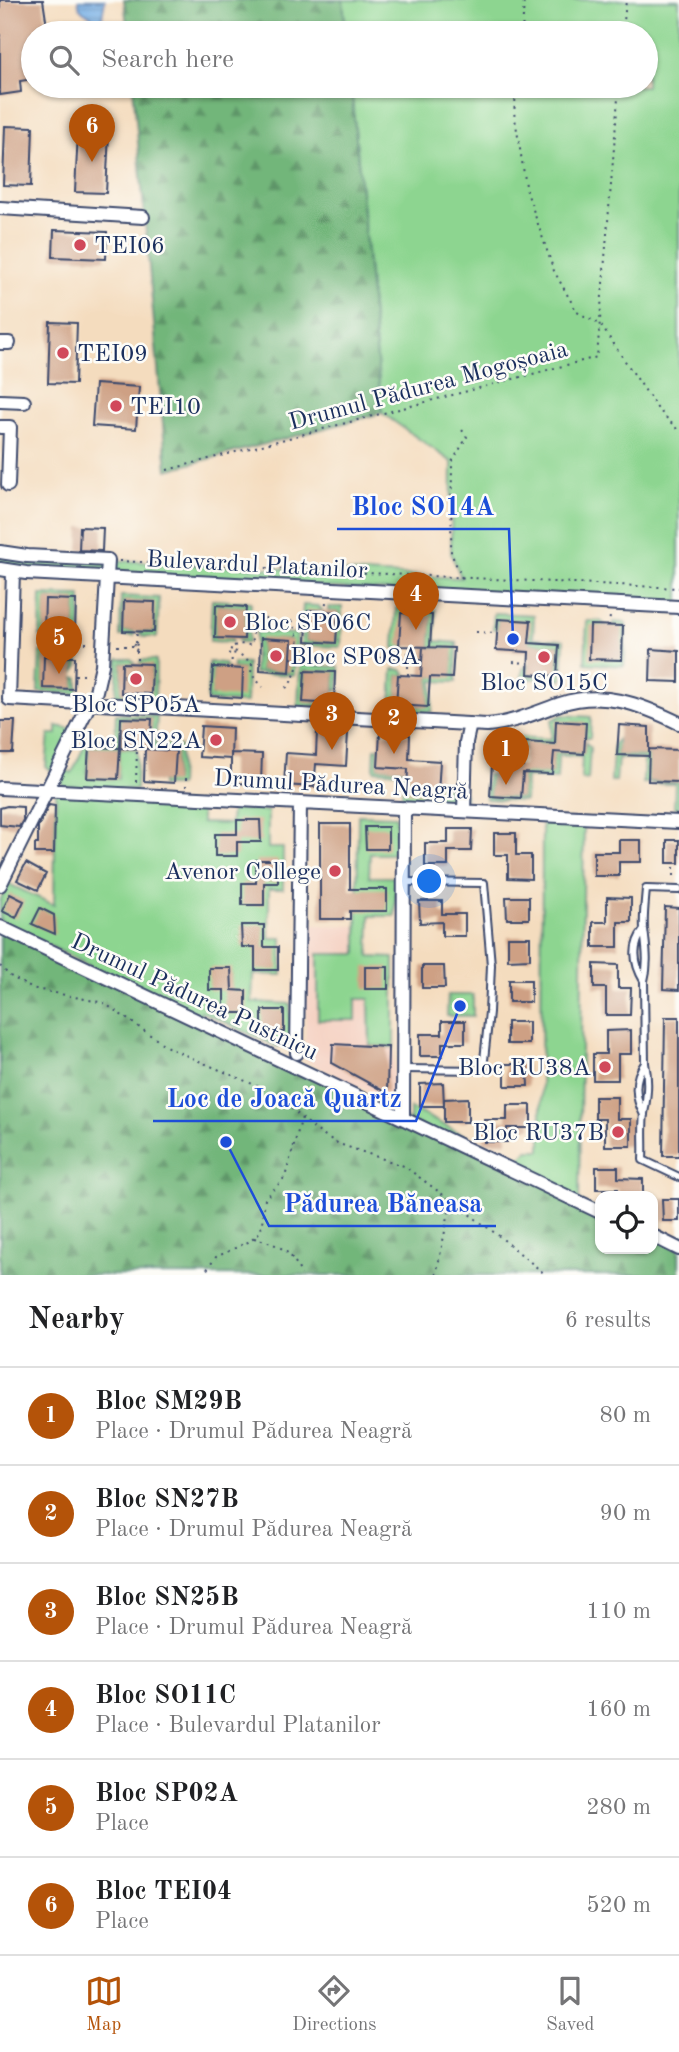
<!DOCTYPE html>
<html lang="en">
<head>
<meta charset="utf-8">
<style>
  body { margin:0; font-family:"Old Standard TT",serif; background:#f2f2f2; color:#202124 }
  .controls { position:absolute; right:21px; bottom:21px; display:grid; overflow:hidden; border-radius:14px; box-shadow:0 2px 5px #0004 }
  .controls button { width:63px; height:63px; display:grid; place-items:center; padding:0; border:0; border-bottom:2px solid #e0e0e0; background:#fff; color:#202124; font:35px sans-serif }
  .you { position:absolute; left:430px; top:882px; width:24px; height:24px; margin:-18px; border:5px solid #fff; border-radius:50%; background:#1a73e8; box-shadow:0 0 0 10px #1a73e833 }
  .badge { display:grid; place-items:center; width:46px; height:46px; border-radius:50%; background:#b45309; color:#fff; font-size:23px; font-weight:700 }
  .pin { position:absolute; translate:-50% -58px; filter:drop-shadow(0 2px 4px #0008) }
  .pin::after { content:''; position:absolute; top:37px; width:24px; height:21px; background:inherit; clip-path:polygon(0 0,100% 0,50% 100%) }
  .list { margin:0; padding:0; list-style:none }
  h2 { display:flex; justify-content:space-between; align-items:center; height:91px; margin:0; padding:0 28px; font-size:30px }
  h2 small { font-size:23px; font-weight:400; color:#757577 }
  .list li { display:grid; grid-template-columns:46px 1fr auto; gap:21px; align-items:center; box-sizing:border-box; height:98px; padding:0 28px; border-top:2px solid #e0e0e0 }
  .list b { display:block; font-size:26px; white-space:nowrap }
  .list p { margin:0; font-size:23px; white-space:nowrap; color:#757577 }
  .list em { font-size:23px; font-style:normal; color:#757577 }
  .icon { flex:none; width:38px; height:38px; fill:none; stroke:currentColor; stroke-width:2; stroke-linecap:round; stroke-linejoin:round }
  .map { position:relative; flex:none; width:679px; height:1275px; overflow:hidden }
  .search { position:absolute; background:#fff; box-shadow:0 2px 5px #0004; left:21px; right:21px; top:21px; height:77px; display:flex; align-items:center; gap:18px; box-sizing:border-box; padding:0 24px; border-radius:38px; color:#757577; font-size:26px }
  .sheet { height:679px; background:#fff }
  nav { display:flex; justify-content:space-around; align-items:center; box-sizing:border-box; height:98px; border-top:2px solid #e0e0e0; background:#fff; font-size:19px; color:#757577 }
  nav a { display:grid; justify-items:center; gap:4px }
  nav .on { color:#b45309 }
  .map>svg:first-child { display:block }
  .built { fill:#f5d2c3 }
  .grass { fill:#8dd590; stroke:#548277; stroke-width:2; fill-rule:evenodd }
  .forest { fill:url(#forest-firs); stroke:#46726c; stroke-width:2 }
  .park { fill:url(#park-crowns); stroke:#548277; stroke-width:2 }
  .water { fill:url(#water-rules); stroke:#486ea2; stroke-width:2 }
  .building { fill:#cea084 }
  .lines { fill:none; stroke-linecap:round; stroke-linejoin:round }
  .service-casing { stroke:#3c496c; stroke-width:10 }
  .minor-casing { stroke:#3c496c; stroke-width:16 }
  .path { stroke:#3c496c; stroke-width:2; stroke-dasharray:2 5; stroke-linecap:butt }
  .service { stroke:#fff; stroke-width:6 }
  .minor { stroke:#fff; stroke-width:12 }
  .poi-dot { fill:#d1495b; stroke:#fdfcf7; stroke-width:2.5 }
  .labels { text-anchor:middle; stroke-width:5; stroke-linejoin:round; paint-order:stroke }
  .poi-label { font-size:24px; fill:#1b2f5e; stroke:#fdfcf7; text-anchor:start }
  .street-label { font-size:24px; fill:#1b2f5e; stroke:#fdfcf7 }
  .leader { fill:none; stroke:#1d4ed8; stroke-width:2.5 }
  .callout-dot { fill:#1d4ed8; stroke:#fdfcf7; stroke-width:2.5 }
  .callout-label { font-size:26px; text-anchor:middle; font-weight:bold; fill:#1d4ed8; stroke:#fdfcf7; stroke-width:5; stroke-linejoin:round; paint-order:stroke }
</style>
</head>
<body>
<div class="map">
<svg width="679" height="1275" viewBox="0 0 679 1275">
  <defs>
    <pattern id="forest-firs" width="22" height="20" patternUnits="userSpaceOnUse" patternTransform="scale(1.75)"><rect width="22" height="20" fill="#72b67a"/><path d="M5 1l3.5 6h-7zM16 11l3.5 6h-7z" fill="#5d9467"/></pattern>
    <pattern id="park-crowns" width="20" height="18" patternUnits="userSpaceOnUse" patternTransform="scale(1.75)"><rect width="20" height="18" fill="#8dd590"/><path d="M2 6a3 3 0 1 1 6 0M12 15a3 3 0 1 1 6 0" fill="none" stroke="#79b77f"/></pattern>
    <pattern id="water-rules" width="6" height="5" patternUnits="userSpaceOnUse" patternTransform="scale(1.75)"><rect width="6" height="5" fill="#75aee5"/><path d="M0 2.5h6" fill="none" stroke="#5f8ebd"/></pattern>
  </defs>
  <rect width="100%" height="100%" fill="#fdfcf7"/>
  <filter id="ink" filterUnits="userSpaceOnUse"><feTurbulence type="fractalNoise" baseFrequency=".0143" numOctaves="2"/><feDisplacementMap in="SourceGraphic" scale="14" xChannelSelector="R" yChannelSelector="G"/><feConvolveMatrix kernelMatrix="1 2 1 2 8 2 1 2 1" color-interpolation-filters="sRGB"/></filter>
  <filter id="wash" filterUnits="userSpaceOnUse"><feTurbulence type="fractalNoise" baseFrequency=".00686" numOctaves="4" result="noise"/><feDisplacementMap in="SourceGraphic" scale="28" xChannelSelector="R" yChannelSelector="G"/><feGaussianBlur stdDeviation="1.57" result="paint"/><feColorMatrix in="noise" values="0 0 0 0 0 0 0 0 0 0 0 0 0 0 0 0 0 1.4 0 .05"/><feComposite in="paint" operator="in"/></filter>
  <g filter="url(#wash)">
    <rect width="100%" height="100%" fill="#f4dcbe"/>
    <path class="built" d="M307 925 357 926 356 998 394 999V1104L305 1060Z"/>
    <path class="grass" d="M343 0H679V607L0 569V552L27 556 461 578 451 553 452 462 382 413 351 86H646V33H346Z
      M41 595 81 596 80 637H71L66 632H75L76 600 46 599 44 631 62 632V636H40Z
      M121 596 159 598 157 637H144L138 632H154V602L124 601 123 631 134 632V636H120Z
      M212 600 251 602 248 642H240L237 639H244L246 607 217 605 215 637 232 639V642L210 641Z
      M303 605 318 606 323 611H308L306 641 336 643 338 612 328 611V607H342L341 647 301 645Z
      M396 608 436 610 435 641 457 643 456 682 433 681 432 712 391 710 393 669 402 670 406 675H398L397 705 428 707 430 677H452L453 648 430 647 432 615 404 649 394 648Z
      M494 613 534 615 533 638 564 640 562 680 522 678 523 669 528 665V674L557 675 559 645 529 643 530 621 498 619 497 629H493Z
      M587 621H601L606 626H613V622L626 623 624 666 585 663Z
      M256 632 297 634 296 649 291 654V640L261 639 260 670 289 672 291 661H295L294 675 254 673Z
      M40 652 78 653V667L75 672V657H44L43 688 74 689 75 677 78 678V694L38 692Z
      M118 659H131L136 664 122 663 121 693 151 694 152 665 140 664 141 660H156L155 699 116 697Z
      M209 662 223 663 228 668 213 667 212 696 243 669 233 668V663L247 664 246 703 207 701Z
      M300 665 339 667V690H335V672L305 671 303 702 334 704V694L339 699 338 708 298 706Z
      M116 714 157 716 155 744 180 746 179 786H161V782H174L176 751 150 750 152 719 122 718 120 748 137 749 136 790 64 786 59 780 64 769 72 773 83 749 84 740 115 741ZM89 747 119 748 118 779 87 777Z
      M562 715 591 717 590 738H585V723L557 721 554 744 525 742 524 750 519 746 520 737 551 739 552 720Z
      M57 726 72 729 52 771 46 767 49 734H57Z
      M618 739 617 755 649 756V781L679 782V808H674L675 784 643 783 644 759 618 758 616 781H611L614 743Z
      M585 742 590 747 588 780 581 779 582 757 558 755 557 779 526 777 525 801 486 799 487 775H491L490 796 521 798 523 773 552 774 554 752 584 754Z
      M375 748H379L378 767C400 768 427 770 443 787H448V793L465 794 464 804 402 801 403 772 374 770Z
      M56 790 140 795V802L201 804V823L230 824 231 809 268 811V848H283V889H269V938H282V975L253 974 252 1002 290 1004V1038L278 1047 201 1011 200 1021 0 921V901L9 884 54 905Z
      M358 815 396 816V854H370L369 877H396L395 916H370L369 957 394 958V1047L370 1046 369 999H356V1020H318V954H357Z
      M542 818 584 821 579 1202 410 1121V1108L494 1150 501 1149 520 1158 528 1150H541Z"/>
    <path class="forest" d="M124 0H343L346 33H128Z
      M133 86H351L382 413 167 470Z
      M0 927 600 1211V1249H653V1236L679 1249V1275H0Z"/>
    <path class="park" d="M448 995H473V1016H447Z"/>
    <path class="water" d="M78 0H105L102 17 106 28 103 33H97L92 30 93 18 80 9Z"/>
    <g id="blocks">
      <path class="building" d="M0 0H43L48 33H33V79L20 81 21 92 0 95Z
        M5 126 33 127 31 186 3 185Z
        M78 132 109 133 106 193 75 192Z
        M54 230 107 232 106 259 53 257Z
        M50 322 77 323 75 384 48 383Z
        M95 384 139 387 136 429 92 426Z
        M80 527 103 528 102 551 79 550Z
        M45 599 76 600 75 632 44 631Z
        M124 601 155 602 154 632 123 631Z
        M216 605 246 607 244 639 215 638Z
        M308 610 338 612 336 643 306 641Z
        M401 613 432 615 430 647 399 646Z
        M498 619 531 621 529 643 559 645 557 676 528 674 529 652 496 650Z
        M590 625 623 626 622 660 589 659Z
        M261 638 292 640 290 672 260 670Z
        M423 647 454 648 452 678 430 677 428 707 396 705 398 675 421 676Z
        M651 649 679 651V682L650 681Z
        M44 656 75 657 74 689 43 688Z
        M122 663 152 664 151 694 121 693Z
        M213 667 243 669 242 698 211 696Z
        M305 671 335 672 334 704 303 702Z
        M121 718 152 719 150 749 120 748Z
        M0 721H15L13 753H0Z
        M556 721 586 723 584 754 554 752 552 774 523 773 521 798 490 796 492 764 523 766 525 742 555 744Z
        M619 725 649 727V749L679 750V782L648 781 649 750V756L617 755Z
        M201 726 232 728 231 759 199 757Z
        M317 731 348 733 346 766 316 764 314 787 284 785 286 753 316 755Z
        M380 733 410 735 409 759 440 761 438 794 407 792 408 769 378 767Z
        M89 747 120 748 118 779 87 778Z
        M145 749 176 751 174 783 144 781Z
        M231 753 262 754 261 784 231 783Z
        M49 805 55 806 54 853H35V844H38V827Z
        M7 806 23 807V820L19 827 0 825V808Z
        M237 820H260L261 842H237V856H215V834H237Z
        M320 824H350V889H387V911H350V919H320Z
        M365 827H388V849H366Z
        M448 829H472L471 851H448V866H425V843H448Z
        M494 833H516V855H531V879L508 878V855H494Z
        M619 840H641V862H619V876H594V852H619Z
        M667 840H679V863H667Z
        M256 860H278V883H264V905H242V883H256Z
        M26 863 46 874 38 890 17 880Z
        M10 894 24 901 16 918 2 911Z
        M506 897H529V919H507Z
        M607 897 631 898V922H618V947H593V922H607Z
        M419 901H442V914H465V936H442V922L420 923Z
        M665 907 679 908V990L663 989Z
        M40 908 54 915 55 934 32 924Z
        M241 925H264V947H278V970H255V947H242Z
        M508 937H530V959L508 960Z
        M594 964 618 965V988H631L630 1015H606V988H594Z
        M422 966H444L445 988H422Z
        M365 967H388V989H365Z
        M209 968H231L232 990 246 991V1013H224V990H209Z
        M509 980H531V1002H509Z
        M262 1010H284V1032H262Z
        M665 1017H679V1156H663Z
        M442 1021H465V1043H442V1056H420V1034H442Z
        M507 1022H529V1044H507Z
        M631 1030V1054H618V1080H593V1054H606V1031Z
        M333 1044 388 1047 387 1093 332 1063Z
        M505 1064H527L528 1086H505Z
        M443 1083 444 1106H420V1084Z
        M595 1097H617V1119H631V1146H605V1119H595Z
        M468 1098V1122H444V1099Z
        M507 1105H531V1128H507V1142H484V1120H507Z
        M596 1167H618V1178L643 1179V1196H618V1189H596Z
        M662 1199H679V1221H663Z"/>
    </g>
  </g>
  <g filter="url(#ink)">
    <use href="#blocks" fill-opacity="0" stroke="#3c496c" stroke-width="2"/>
    <g class="lines">
      <defs>
        <path id="service" d="M404 882 484 883 491 965 489 1012 483 1070 404 1069
          M644 930C631 946 634 964 644 981 649 963 646 947 644 929 643 916 645 902 646 889L679 890
          M644 981 645 1063
          M644 1115C635 1098 633 1079 645 1063 649 1081 647 1096 644 1114 642 1129 644 1145 643 1160L679 1177"/>
        <path id="minor" d="M0 208 143 217
          M0 343H9
          M0 401 24 402
          M0 427H10L8 485
          M0 552 27 556 108 560 102 665 96 691 0 885
          M0 569 26 573 679 607
          M13 572 9 699 487 725C513 723 535 713 560 704 603 690 640 704 679 723
          M0 788 679 822
          M464 811 466 742 470 724
          M0 927 600 1212
          M297 1053 300 803
          M403 1118 404 808
          M653 1236 679 1249"/>
      </defs>
      <use href="#service" class="service-casing"/>
      <use href="#minor" class="minor-casing"/>
      <path class="path" d="M522 33 524 0
        M623 33 626 0
        M517 86 514 112 527 192 554 271 577 312 600 324 657 408 679 431
        M167 470 597 357 619 86
        M119 561 679 588
        M462 578 451 553 452 462 467 437 462 430
        M325 611 326 602
        M609 626 610 616
        M476 632 497 633
        M63 641V632
        M36 642 88 643
        M136 643 137 632
        M136 644 139 647 136 650 133 646Z
        M117 646H133
        M234 646 239 644 251 645 254 627 267 617
        M230 649 235 651 234 655 229 654Z
        M137 651V664
        M235 651 252 663 251 674 263 687
        M408 654V646
        M380 657 404 658 408 661 411 659 408 655 404 658
        M291 658 302 659
        M412 659 422 660
        M513 662 528 663
        M231 668 232 656
        M75 675H87
        M408 675V663
        M286 688C302 672 304 637 289 618
        M136 782 137 749
        M186 787V778
        M674 876V863
        M0 966 10 976 31 988 104 1003 169 1048 264 1089 278 1097 317 1131 339 1144 404 1166 499 1236 546 1275
        M254 1238C278 1244 292 1250 301 1275
        M203 1275 216 1257 248 1242 261 1231 265 1199 285 1177 302 1117
        M436 1275 451 1202"/>
      <use href="#service" class="service"/>
      <use href="#minor" class="minor"/>
    </g>
  </g>
  <g class="poi-dot">
    <circle cx="80" cy="245" r="7"/>
    <circle cx="63" cy="353" r="7"/>
    <circle cx="116" cy="406" r="7"/>
    <circle cx="230" cy="622" r="7"/>
    <circle cx="276" cy="656" r="7"/>
    <circle cx="544" cy="657" r="7"/>
    <circle cx="136" cy="679" r="7"/>
    <circle cx="216" cy="740" r="7"/>
    <circle cx="335" cy="871" r="7"/>
    <circle cx="605" cy="1067" r="7"/>
    <circle cx="618" cy="1132" r="7"/>
  </g>
  <g class="labels">
    <g class="poi-label">
      <text x="94" y="253">TEI06</text>
      <text x="77" y="361">TEI09</text>
      <text x="130" y="414">TEI10</text>
      <text x="244" y="630">Bloc SP06C</text>
      <text x="290" y="664">Bloc SP08A</text>
      <text x="544" y="690" text-anchor="middle">Bloc SO15C</text>
      <text x="136" y="712" text-anchor="middle">Bloc SP05A</text>
      <text x="202" y="748" text-anchor="end">Bloc SN22A</text>
      <text x="321" y="879" text-anchor="end">Avenor College</text>
      <text x="591" y="1075" text-anchor="end">Bloc RU38A</text>
      <text x="604" y="1140" text-anchor="end">Bloc RU37B</text>
    </g>
    <g class="street-label">
      <text transform="translate(428 385) rotate(-15)" y="8">Drumul Pădurea Mogoșoaia</text>
      <text transform="translate(257 564) rotate(3)" y="8">Bulevardul Platanilor</text>
      <text transform="translate(341 784) rotate(3)" y="8">Drumul Pădurea Neagră</text>
      <text transform="translate(195 996) rotate(25)" y="8">Drumul Pădurea Pustnicu</text>
    </g>
  </g>
  <path class="leader" d="M513 639L509 529H337M460 1006L416 1121H153M226 1142L269 1226H496"/>
  <g class="callout-dot">
    <circle cx="513" cy="639" r="7"/>
    <circle cx="460" cy="1006" r="7"/>
    <circle cx="226" cy="1142" r="7"/>
  </g>
  <g class="callout-label">
    <text x="423" y="515">Bloc SO14A</text>
    <text x="284" y="1107">Loc de Joacă Quartz</text>
    <text x="383" y="1212">Pădurea Băneasa</text>
  </g>
</svg>
<div class="controls">
<button><svg class="icon" aria-label="locate" viewBox="0 0 24 24"><circle cx="12" cy="12" r="6"/><path d="M12 2v4M12 18v4M2 12h4M18 12h4"/></svg></button>
</div>
<div class="you"></div>
<div class="pin badge" style="left:506px;top:785px">1</div>
<div class="pin badge" style="left:394px;top:754px">2</div>
<div class="pin badge" style="left:332px;top:750px">3</div>
<div class="pin badge" style="left:416px;top:630px">4</div>
<div class="pin badge" style="left:59px;top:674px">5</div>
<div class="pin badge" style="left:92px;top:162px">6</div>
<div class="search"><svg class="icon" aria-label="search" viewBox="0 0 24 24"><circle cx="10" cy="10" r="6"/><path d="M15 15l6 6"/></svg>Search here</div>
</div>
<section class="sheet">
<h2>Nearby<small>6 results</small></h2>
<ul class="list">
<li><span class="badge">1</span><div><b>Bloc SM29B</b><p>Place · Drumul Pădurea Neagră</p></div><em>80 m</em></li>
<li><span class="badge">2</span><div><b>Bloc SN27B</b><p>Place · Drumul Pădurea Neagră</p></div><em>90 m</em></li>
<li><span class="badge">3</span><div><b>Bloc SN25B</b><p>Place · Drumul Pădurea Neagră</p></div><em>110 m</em></li>
<li><span class="badge">4</span><div><b>Bloc SO11C</b><p>Place · Bulevardul Platanilor</p></div><em>160 m</em></li>
<li><span class="badge">5</span><div><b>Bloc SP02A</b><p>Place</p></div><em>280 m</em></li>
<li><span class="badge">6</span><div><b>Bloc TEI04</b><p>Place</p></div><em>520 m</em></li>
</ul>
</section>
<nav>
<a class="on"><svg class="icon" aria-label="map" viewBox="0 0 24 24"><path d="M3 6l6-2 6 2 6-2v14l-6 2-6-2-6 2zM9 4v14M15 6v14"/></svg>Map</a>
<a><svg class="icon" aria-label="directions" viewBox="0 0 24 24"><path d="M12 3l9 9-9 9-9-9zM9 14v-3h6M13 9l2 2-2 2"/></svg>Directions</a>
<a><svg class="icon" aria-label="saved" viewBox="0 0 24 24"><path d="M7 4h10v16l-5-4-5 4z"/></svg>Saved</a>
</nav>
</body>
</html>
